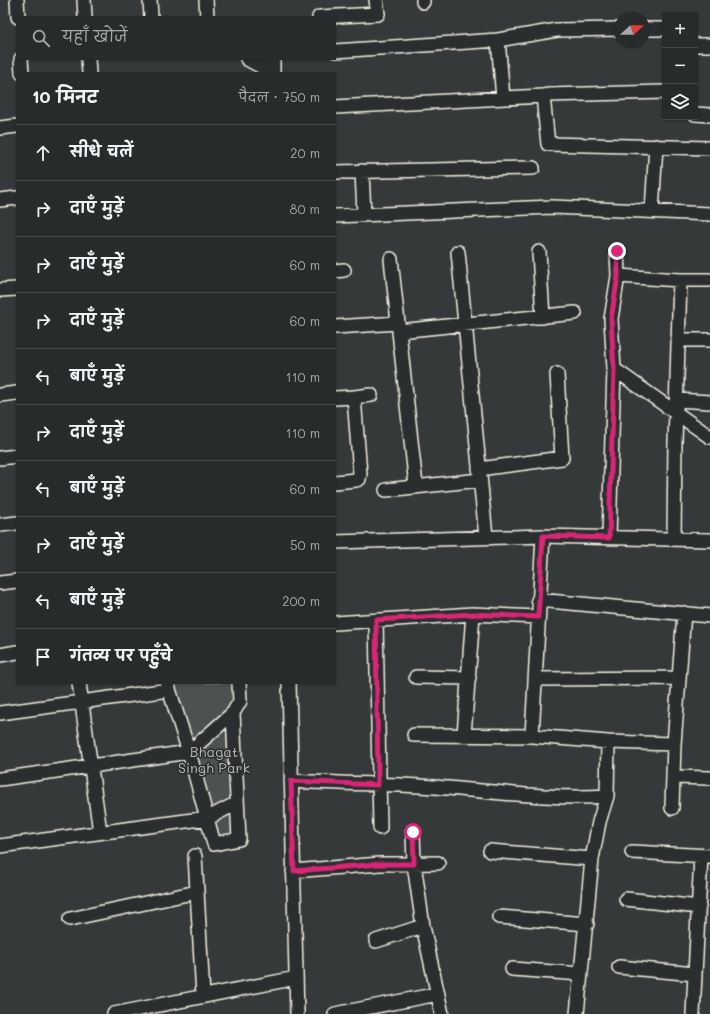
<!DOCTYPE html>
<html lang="hi">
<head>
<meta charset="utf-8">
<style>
  body { margin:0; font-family:Mali,"Playpen Sans Deva",sans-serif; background:#343737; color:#f1f3f6 }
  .controls { position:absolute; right:12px; top:12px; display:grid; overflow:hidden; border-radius:0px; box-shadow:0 1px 3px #0004 }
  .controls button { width:36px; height:36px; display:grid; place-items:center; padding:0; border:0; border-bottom:1px solid #444747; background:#282b2b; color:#f1f3f6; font:20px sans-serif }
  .compass { position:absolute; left:614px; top:12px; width:36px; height:36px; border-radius:50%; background:#282b2b; box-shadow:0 1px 3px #0004; rotate:69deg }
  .stop { position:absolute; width:12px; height:12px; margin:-9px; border:3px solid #db2777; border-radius:50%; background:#fff }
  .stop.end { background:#db2777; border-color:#fff; box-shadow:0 1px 4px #0008 }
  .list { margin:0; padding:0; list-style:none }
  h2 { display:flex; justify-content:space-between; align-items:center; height:52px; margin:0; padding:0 16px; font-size:17px }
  h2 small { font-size:13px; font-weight:400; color:#a5a7a9 }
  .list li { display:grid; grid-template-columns:26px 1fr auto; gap:12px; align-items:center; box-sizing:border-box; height:56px; padding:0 16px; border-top:1px solid #444747 }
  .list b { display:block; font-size:15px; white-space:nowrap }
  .list em { font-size:13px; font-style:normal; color:#a5a7a9 }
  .icon { flex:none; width:22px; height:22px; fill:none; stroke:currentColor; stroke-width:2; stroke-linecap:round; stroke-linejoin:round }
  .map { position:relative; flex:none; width:710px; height:1014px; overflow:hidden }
  .search { position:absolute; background:#282b2b; box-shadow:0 1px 3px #0004; left:16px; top:16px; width:320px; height:44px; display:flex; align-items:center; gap:10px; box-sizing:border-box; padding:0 14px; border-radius:0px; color:#a5a7a9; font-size:15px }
  .panel { position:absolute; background:#282b2b; box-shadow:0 1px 3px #0004; left:16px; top:72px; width:320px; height:612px; border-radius:0px }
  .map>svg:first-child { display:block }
  .green { fill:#4e514f; stroke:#a1a19c }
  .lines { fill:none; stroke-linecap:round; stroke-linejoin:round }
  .minor-casing { stroke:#f4f1e8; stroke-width:16 }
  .minor { stroke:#2a2d2e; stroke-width:13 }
  .route { stroke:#db2777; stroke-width:5 }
  .labels { text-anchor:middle; stroke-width:3; stroke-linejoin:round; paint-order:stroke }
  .park-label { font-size:14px; fill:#bab9b2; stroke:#2a2d2e }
</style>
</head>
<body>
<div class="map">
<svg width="710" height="1014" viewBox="0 0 710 1014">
  <rect width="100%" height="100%" fill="#363939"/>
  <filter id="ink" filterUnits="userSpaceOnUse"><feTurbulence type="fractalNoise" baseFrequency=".025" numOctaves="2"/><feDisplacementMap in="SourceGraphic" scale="8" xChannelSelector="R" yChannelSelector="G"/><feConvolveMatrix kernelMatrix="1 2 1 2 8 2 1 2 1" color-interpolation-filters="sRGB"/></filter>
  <g filter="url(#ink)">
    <path class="green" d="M172 683H236L237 701 191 748Z
      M231 722 236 836 215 840 194 753Z"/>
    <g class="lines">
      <defs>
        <path id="minor" d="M17 0 18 17
          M84 0 85 17
          M150 0 151 17
          M206 0 207 17
          M423 0V2
          M319 17 378 14 376 0
          M644 29H665
          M498 40 503 98
          M695 45H710
          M335 51 498 40 557 30 620 29
          M21 59 22 73
          M88 59 89 73
          M247 59 273 73
          M273 59V73
          M543 96 548 95 665 92
          M335 107 543 96 548 144 710 148
          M695 114 710 115
          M0 128 17 126
          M362 171 364 214
          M335 172 533 168
          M0 200 17 198
          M652 211 656 146
          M335 216 553 207 710 214
          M617 251 618 276
          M458 252 486 537
          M539 252 543 317
          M391 259 416 486
          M335 271 344 270
          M680 280H710
          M0 290 17 289
          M335 327 398 323
          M399 331 575 313
          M679 340H710
          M614 369 710 437
          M0 395 17 393
          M354 397 371 395
          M335 398 354 397 360 474 359 479 356 480 335 482
          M677 400 710 402
          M0 458 17 456
          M479 469 562 458 557 374
          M386 490 480 480
          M0 525 17 523
          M609 538 614 369 611 319 618 276 680 280 675 443 674 539
          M335 542 543 536 710 540
          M0 583 17 581
          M538 600 710 616
          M376 620 380 828
          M335 623 473 614 538 617
          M0 655 17 652
          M416 677 469 678
          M537 679 679 678
          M79 683 100 832
          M167 683 189 752 214 844 239 839 233 713
          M289 683 297 1014
          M0 713 169 690
          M414 735 532 736 608 742 674 744
          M464 735 473 614
          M532 736 543 536
          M673 777 710 778
          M0 779 189 752 233 713 240 701 239 683
          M291 781C339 784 387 783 434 787 491 791 550 800 607 796
          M672 808 674 744 684 613
          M413 832 414 864 423 926 442 1014
          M0 846 208 818 237 803
          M490 851 592 859
          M632 852 710 856
          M195 856 203 996
          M293 871 380 864 438 863
          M626 899 699 907
          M499 917 587 924
          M70 919 197 892
          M376 941 423 926
          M619 967 695 974
          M512 969 581 974
          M114 1014 296 978
          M335 1014 438 994
          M577 1014 592 859 599 822 607 796 608 742
          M693 1014 701 856"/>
      </defs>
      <use href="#minor" class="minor-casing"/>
      <use href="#minor" class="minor"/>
    </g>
  </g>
  <g class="lines" filter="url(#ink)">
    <path class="route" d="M413 832 414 864H380L294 871 291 781 378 785 376 620 473 614 538 617 543 536 609 538 614 369 611 319 618 276 617 251"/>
  </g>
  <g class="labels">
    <g class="park-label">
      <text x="214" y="757">Bhagat<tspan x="214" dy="16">Singh Park</tspan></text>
    </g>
  </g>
</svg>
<div class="controls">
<button>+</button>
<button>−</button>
<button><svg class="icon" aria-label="layers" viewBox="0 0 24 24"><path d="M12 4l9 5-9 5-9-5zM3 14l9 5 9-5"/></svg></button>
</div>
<svg class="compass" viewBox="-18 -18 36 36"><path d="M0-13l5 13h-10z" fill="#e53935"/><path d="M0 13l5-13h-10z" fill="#a5a7a9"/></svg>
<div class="stop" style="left:413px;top:832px"></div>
<div class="stop end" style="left:617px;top:251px"></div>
<div class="search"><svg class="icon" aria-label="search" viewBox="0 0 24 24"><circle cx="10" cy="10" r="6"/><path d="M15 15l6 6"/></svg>यहाँ खोजें</div>
<section class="panel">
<h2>10 मिनट<small>पैदल · 750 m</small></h2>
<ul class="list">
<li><svg class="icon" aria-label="ahead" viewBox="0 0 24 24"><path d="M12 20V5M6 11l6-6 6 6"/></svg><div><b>सीधे चलें</b></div><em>20 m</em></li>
<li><svg class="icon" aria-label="right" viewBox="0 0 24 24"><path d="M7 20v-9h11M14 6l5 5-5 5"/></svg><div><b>दाएँ मुड़ें</b></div><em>80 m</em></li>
<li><svg class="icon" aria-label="right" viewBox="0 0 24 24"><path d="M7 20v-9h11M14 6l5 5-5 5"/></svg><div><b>दाएँ मुड़ें</b></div><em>60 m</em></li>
<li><svg class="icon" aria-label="right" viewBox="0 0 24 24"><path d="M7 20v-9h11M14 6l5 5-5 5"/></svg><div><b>दाएँ मुड़ें</b></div><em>60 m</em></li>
<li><svg class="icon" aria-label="left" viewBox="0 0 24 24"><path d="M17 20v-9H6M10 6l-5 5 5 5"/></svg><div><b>बाएँ मुड़ें</b></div><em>110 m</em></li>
<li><svg class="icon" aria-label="right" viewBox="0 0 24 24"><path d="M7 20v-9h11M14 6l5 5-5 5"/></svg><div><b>दाएँ मुड़ें</b></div><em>110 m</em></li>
<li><svg class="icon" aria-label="left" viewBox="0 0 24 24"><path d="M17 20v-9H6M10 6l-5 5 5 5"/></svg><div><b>बाएँ मुड़ें</b></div><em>60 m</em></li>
<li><svg class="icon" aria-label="right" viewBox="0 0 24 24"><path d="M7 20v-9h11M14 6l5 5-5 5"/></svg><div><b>दाएँ मुड़ें</b></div><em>50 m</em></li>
<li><svg class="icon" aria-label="left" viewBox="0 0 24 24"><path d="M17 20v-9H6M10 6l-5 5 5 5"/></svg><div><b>बाएँ मुड़ें</b></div><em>200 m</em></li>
<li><svg class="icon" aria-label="arrive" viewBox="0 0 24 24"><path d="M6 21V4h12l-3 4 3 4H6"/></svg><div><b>गंतव्य पर पहुँचे</b></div></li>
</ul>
</section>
</div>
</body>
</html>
